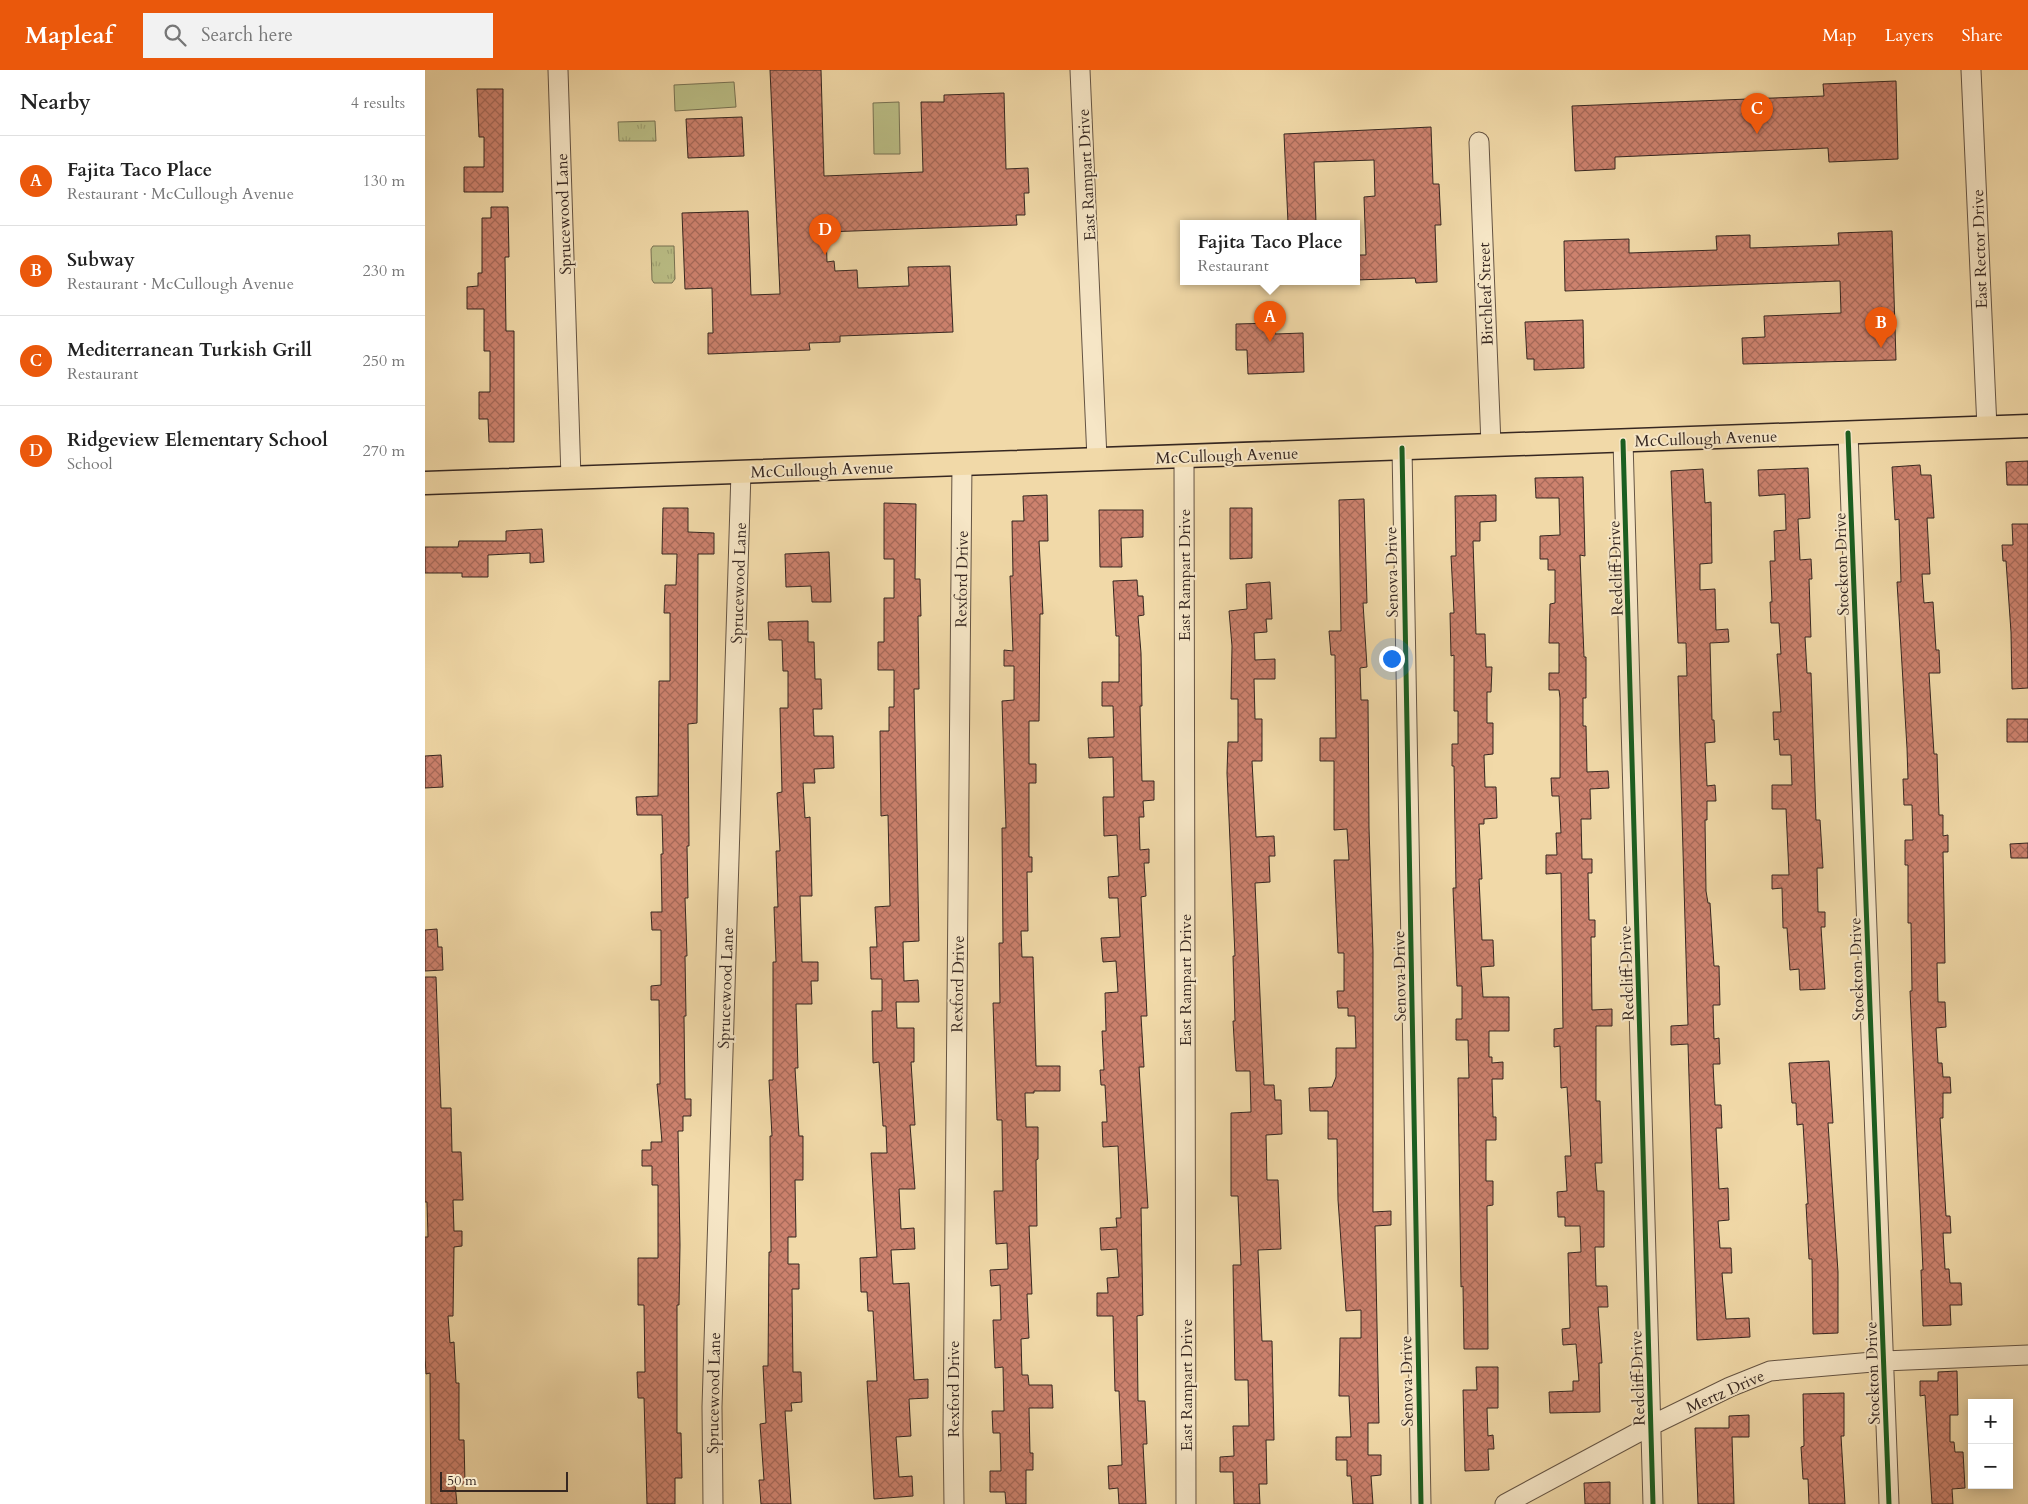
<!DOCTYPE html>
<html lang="en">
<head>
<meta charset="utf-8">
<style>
  body { margin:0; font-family:Cardo,serif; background:#f2f2f2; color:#222 }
  .controls { position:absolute; right:15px; bottom:15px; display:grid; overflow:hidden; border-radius:0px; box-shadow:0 2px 12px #0003 }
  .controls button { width:45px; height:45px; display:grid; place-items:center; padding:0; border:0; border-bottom:1px solid #e0e0e0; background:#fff; color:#222; font:25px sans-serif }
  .scale { position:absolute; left:15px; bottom:12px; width:128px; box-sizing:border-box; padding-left:5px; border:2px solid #362721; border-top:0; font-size:14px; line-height:18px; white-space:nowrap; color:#362721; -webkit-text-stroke:4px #f6e6c6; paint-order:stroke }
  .you { position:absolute; left:966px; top:588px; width:18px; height:18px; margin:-12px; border:4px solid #fff; border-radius:50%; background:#1a73e8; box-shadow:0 0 0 8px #1a73e833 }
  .badge { display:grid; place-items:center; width:32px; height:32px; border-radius:50%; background:#ea580c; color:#fff; font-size:16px; font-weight:700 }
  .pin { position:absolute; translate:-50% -41px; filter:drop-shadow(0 1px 2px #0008) }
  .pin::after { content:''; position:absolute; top:26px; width:18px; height:15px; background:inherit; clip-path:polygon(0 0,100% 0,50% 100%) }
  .popup { position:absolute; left:755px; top:150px; width:180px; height:65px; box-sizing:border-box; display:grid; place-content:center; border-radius:0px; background:#fff; filter:drop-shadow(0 1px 4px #0005); font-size:16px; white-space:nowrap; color:#767676 }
  .popup b { font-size:19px; color:#222 }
  .popup::after { content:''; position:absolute; left:50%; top:100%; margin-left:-10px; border:10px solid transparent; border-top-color:#fff }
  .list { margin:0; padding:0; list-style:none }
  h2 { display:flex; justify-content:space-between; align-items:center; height:65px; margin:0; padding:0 20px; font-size:21px }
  h2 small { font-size:16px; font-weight:400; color:#767676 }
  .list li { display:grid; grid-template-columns:32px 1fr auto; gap:15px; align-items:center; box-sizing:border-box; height:90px; padding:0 20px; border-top:1px solid #e0e0e0 }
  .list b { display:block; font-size:19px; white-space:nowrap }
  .list p { margin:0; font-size:16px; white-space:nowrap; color:#767676 }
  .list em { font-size:16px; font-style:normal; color:#767676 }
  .icon { flex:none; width:28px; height:28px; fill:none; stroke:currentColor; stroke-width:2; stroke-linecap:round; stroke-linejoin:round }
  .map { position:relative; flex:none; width:1603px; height:1434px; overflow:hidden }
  header { display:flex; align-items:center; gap:30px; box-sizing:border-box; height:70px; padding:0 25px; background:#ea580c; color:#fff }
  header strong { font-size:24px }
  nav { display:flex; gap:28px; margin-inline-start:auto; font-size:18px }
  .search { width:350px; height:45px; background:#f2f2f2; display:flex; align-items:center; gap:12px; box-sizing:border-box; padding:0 18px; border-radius:0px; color:#767676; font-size:19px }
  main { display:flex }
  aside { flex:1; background:#fff }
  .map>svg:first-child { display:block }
  .grass { fill:#bbbf87; stroke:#787354 }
  .park { fill:url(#park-tufts); stroke:#787354 }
  .building { fill:url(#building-cross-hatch); stroke:#362721 }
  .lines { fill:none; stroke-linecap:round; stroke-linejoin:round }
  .minor-casing { stroke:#655443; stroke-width:21 }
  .major-casing { stroke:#362721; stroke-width:25 }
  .minor { stroke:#f6e6c6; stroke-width:19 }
  .major { stroke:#f1d9a8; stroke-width:22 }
  .cycleway-casing { stroke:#f6e6c6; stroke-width:8 }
  .cycleway { stroke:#1b5e20; stroke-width:5 }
  .labels { text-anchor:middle; stroke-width:4; stroke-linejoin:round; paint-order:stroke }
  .street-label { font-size:16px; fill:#362721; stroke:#f6e6c6 }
</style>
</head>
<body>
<header>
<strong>Mapleaf</strong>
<div class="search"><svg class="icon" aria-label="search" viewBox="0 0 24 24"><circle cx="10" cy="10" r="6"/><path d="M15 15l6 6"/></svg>Search here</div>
<nav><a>Map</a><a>Layers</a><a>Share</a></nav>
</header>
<main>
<aside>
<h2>Nearby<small>4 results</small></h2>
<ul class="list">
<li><span class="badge">A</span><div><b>Fajita Taco Place</b><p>Restaurant · McCullough Avenue</p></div><em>130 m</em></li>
<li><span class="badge">B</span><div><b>Subway</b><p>Restaurant · McCullough Avenue</p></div><em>230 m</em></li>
<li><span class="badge">C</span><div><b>Mediterranean Turkish Grill</b><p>Restaurant</p></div><em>250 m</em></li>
<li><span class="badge">D</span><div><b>Ridgeview Elementary School</b><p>School</p></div><em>270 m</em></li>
</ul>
</aside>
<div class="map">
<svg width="1603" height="1434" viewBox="0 0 1603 1434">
  <defs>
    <pattern id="park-tufts" width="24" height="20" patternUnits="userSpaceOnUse" patternTransform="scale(1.25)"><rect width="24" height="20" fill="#bbbf87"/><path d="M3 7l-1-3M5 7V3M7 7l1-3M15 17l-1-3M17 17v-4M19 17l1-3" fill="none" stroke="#a1a474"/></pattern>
    <pattern id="building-cross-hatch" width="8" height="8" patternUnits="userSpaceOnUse" patternTransform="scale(1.25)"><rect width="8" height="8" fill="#cd826e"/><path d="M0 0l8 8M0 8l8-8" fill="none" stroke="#a76a5a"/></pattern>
  </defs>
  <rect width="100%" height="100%" fill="#f1d9a8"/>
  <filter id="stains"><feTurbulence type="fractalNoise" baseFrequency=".004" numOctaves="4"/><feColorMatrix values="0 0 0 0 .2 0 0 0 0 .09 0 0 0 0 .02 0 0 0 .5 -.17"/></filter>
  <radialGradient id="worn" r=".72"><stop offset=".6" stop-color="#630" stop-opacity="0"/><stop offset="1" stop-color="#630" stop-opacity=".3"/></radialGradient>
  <path class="grass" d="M309 12 311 37 250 41 249 15Z
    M474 32 475 84H449L448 33Z"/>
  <path class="park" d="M230 51 231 71H194L193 52Z
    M228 176H249L250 209 247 213H229L227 210 226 179Z"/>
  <path class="building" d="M345 0H396L399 106 498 102 496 32H519V25L579 23 581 99 603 98 604 123H599L600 145H591L592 155 401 162 402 192 409 191 410 201 432 200 433 218 484 216 483 197 525 196 528 262 415 266V272L384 273 385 280 283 284V263H288L287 218 260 219 257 143 323 141 326 225 355 224Z
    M1471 11 1473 89 1404 92 1403 78 1190 87V99L1150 101 1147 36 1399 26 1398 14Z
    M52 19H78V122H39V97H59V67H54Z
    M317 47 319 86 263 88 261 49Z
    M1006 57 1008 114H1014L1016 155H1010L1012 212 991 213 990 208 931 210V185H941L939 127 950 126 949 90 889 92 891 153H863L859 64Z
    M66 137H83L84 187H80L81 261H89V372H64L63 349H54V322H65V281H59V239H42V217L53 216V203H57V148H66Z
    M1467 161 1471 290 1318 294 1317 268 1340 267 1339 246 1416 243 1415 211 1140 221 1139 171 1204 169V183L1292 180 1291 166 1325 165V178L1414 175 1413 163Z
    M1158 250 1159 298 1109 300V289H1102L1100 252Z
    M849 253 850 264 878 263 879 302 823 304 822 280H811V254Z
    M1603 391V415H1582L1581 392Z
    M1495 395 1496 405H1506L1509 448H1502L1505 504H1497L1499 533 1508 532 1511 580H1514L1515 603H1504L1509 684H1512L1514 745H1518V766L1523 765V782H1518L1520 893H1512L1513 932H1520L1521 957 1511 958 1513 993H1517L1518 1007H1525L1526 1023H1518V1048H1515L1521 1146H1525L1526 1163H1518L1520 1199H1524L1525 1213H1536L1537 1235H1525L1526 1255 1498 1256 1496 1200H1498L1485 921H1487L1486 853H1483V795H1480V770H1488L1487 735H1479L1478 709H1483L1482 678 1472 512H1476L1474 449 1470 450 1467 397Z
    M1383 398 1385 448 1373 449 1375 490 1386 489 1387 509H1384L1386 567H1380L1382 603H1386L1391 750H1395L1398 798H1392L1393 842H1400V857H1396L1400 919 1375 920 1374 899 1365 900 1362 858H1358L1357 818 1347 819V805H1364L1361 739H1347V715H1367L1366 685H1355L1354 669 1349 670 1348 642H1356L1352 584H1356L1354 553H1346L1345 532H1347L1345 491H1350L1349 461 1361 460 1360 424 1334 426 1333 400Z
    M1278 399 1280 433 1286 432 1287 493 1275 494V520L1290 519 1291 560 1303 559 1304 572 1285 573 1287 650H1289L1290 672 1280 673 1282 716 1290 715 1291 731H1282V750H1280L1281 821 1283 833H1285L1289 896H1294L1295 935H1288L1289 969 1294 968 1295 994H1288L1290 1035H1296L1297 1058H1291L1294 1119 1303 1118 1304 1150 1293 1151 1295 1178H1306L1307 1203H1297L1301 1249 1324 1248 1325 1267 1272 1270 1263 974 1246 975V956L1263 955 1253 606H1262L1261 573H1253L1246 401Z
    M1158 407 1160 486 1155 485 1159 587H1161V628H1158V656H1161L1162 702 1183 701 1184 718 1165 719 1166 749H1156L1157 789H1167V803H1163L1164 850H1170V867H1166L1167 940 1187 939V956H1171V1031H1175L1177 1093H1170L1172 1121H1179V1177H1170L1171 1216H1182L1183 1237H1173L1177 1293H1174L1175 1342 1125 1343 1124 1322 1148 1321V1311H1154L1151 1274 1138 1275 1137 1259 1145 1258 1143 1183 1156 1182 1155 1156H1140V1147H1133L1132 1122 1142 1121 1140 1086H1146L1142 1017 1136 1018 1135 976 1129 977V959L1138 958 1136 803 1121 804V785H1132L1131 763H1136L1134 726H1127L1126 708H1135V628L1134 620H1124V603H1134V573H1124L1125 534 1130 533V500H1123V489H1115V466L1135 465 1134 428H1111L1110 408Z
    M622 425 623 471H614L618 544H615L614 651H604V694H611V713H604V787H607V802H602L603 861H596L597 887H608L611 996H635V1021H609V1023H600L601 1057H613V1089L611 1090 612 1156H604L607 1224H602L604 1268 596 1269 597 1305H603L604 1315H627L628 1338H604L605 1383H608V1400H601V1434H581L580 1422H565V1401H576L575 1363H568L567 1341H579L578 1297 570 1298 568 1250H576L575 1215 566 1216 565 1200 583 1199 582 1173 571 1174 569 1121H578L577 1050H572L568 933H575L574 873H578L577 758H581L577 631 589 630V596H579V580L588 581 585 506H588L587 451H599L598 426Z
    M1071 425V451L1055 452V471H1048L1051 564H1060L1061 597H1067L1066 622H1062V653H1068V684L1059 685 1060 717H1071L1072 748 1059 749V754H1054L1057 809H1054L1057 870H1068L1069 896 1056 897 1058 927H1084V961H1064V987H1067V993L1078 992V1009H1067L1068 1047H1071V1070H1061V1111H1068V1135L1062 1136 1063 1279H1039L1038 1216 1036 1217 1033 1008H1044L1043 970H1031V949H1037V916H1032L1028 818H1031L1029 696H1027V674H1033V641H1029V585L1026 586 1025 543H1029L1026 486H1031L1030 426Z
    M939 429 942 533H938L942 597 935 598 936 630H943L944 758 948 881V1142L966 1141V1155L950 1156 954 1353H943V1385H956V1405L946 1406 948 1434H928L926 1406H922V1390H911V1367H926L924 1326H914L915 1268H936V1240L921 1241 913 1130 912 1069H903V1041H885L884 1018 907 1017 911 1007V978H931L930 946H923V938H913L912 921H919V883H913L909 790H924L922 759 909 760V691H895V668H911L910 585H906L904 561H916L914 430Z
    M459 433 491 434 490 509H495L496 546H493L494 619H489L494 871 478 872 479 911 493 910 494 932H471L472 958H489V992H486L490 1055H485L490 1119H474L476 1159 489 1158 490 1179 466 1180 468 1214 484 1213 489 1310 503 1309V1328L484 1329 486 1366 471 1367 474 1407 487 1406 488 1426 449 1429 442 1311H452L448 1241H443L442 1222H436L435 1188 452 1187 446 1083H462L461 1056H458L454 992 448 993 447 941H457V909H446L445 877H452L450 837 465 836 463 745 456 746 455 661H464V637H469V600H453V572H459V528H469V489H459Z
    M238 438H263V462L289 463V484H273L272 653 263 654 264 776H262L263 828H260L262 886H260L261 946H259L260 1029H266V1046H258V1061H253L255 1175 254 1235H252V1363H256L257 1408H250V1434H222L219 1328H213L212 1302H220L219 1235H213V1188H233V1115H227V1096H217V1080H226V1072H237L232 1014H235L234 930H226V916L236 915V860H227L226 842H237L236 784H238L237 745H212L211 727 233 726 234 611H245V543H239L240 515H251L252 484H237Z
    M805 438H827V488L805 489Z
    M674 440H718V467L696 468 697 497H675Z
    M1587 454H1603V618L1587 619 1586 562 1581 491H1578L1577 475H1588Z
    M117 459 119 492 105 493V483L63 485V507H37V503H0V477H33L34 471H81V461Z
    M404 482 406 532H387L386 516 361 517 360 484Z
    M712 510 713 526H718L719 545 713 546 716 583 717 636H715L717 711H729V730L718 731 719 747H714L715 780 724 779V793H719L721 826 716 827 722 946H716L719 997H714L723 1138H716L718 1245 712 1246 713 1331H720L722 1374H718L721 1434H694L693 1418 684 1419 683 1396 697 1395 694 1321H690L688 1246H672V1223H683L682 1208 694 1207 692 1179 676 1180 675 1158 692 1157 691 1148H696L693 1076 678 1077 677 1052H682L680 1015H676L675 1000H679L677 961H681L680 923 693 922 691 891 678 892 676 868 695 867 693 828H684L683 807 694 806 692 765 679 766 678 727H689L688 687 664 688 663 668 689 667 688 636H677V612H694V566H691L688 511Z
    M845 512 847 549H841L842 562 829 563 830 590 850 589V609H829L830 649H837V691H827L831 767 849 766 850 786H844L845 812 830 813 839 1015H849L850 1030H856L857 1064 841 1065 842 1110H853L856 1179 833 1180 837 1271H847L849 1370H841L842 1414H834L835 1434H809L808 1402H795V1387L809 1386 808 1356H824L823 1310H810L808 1195H816L813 1126H806V1043L826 1042 825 1001H811L808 951H810L808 886H810L802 703 803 672H813V629H806L807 576 804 541 822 539 821 514Z
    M383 551V572H389L390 609H396L397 639H388L389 666H408L409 698 389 699 390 713H378L380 748 385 747 387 826H375L377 892H393V911H386L387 934H371L373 998H370L374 1066H378V1110H370L371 1167H363V1194H374V1219H367L368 1302H376L377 1332 366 1333 367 1341H360L366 1434H336L334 1410H339L335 1354 341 1353 338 1296H343L344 1182H346L345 1066H347L344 1010H348V892H351L349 837H353L351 781H355L352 723 357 722 355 638H363V601H358L357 570H344L343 552Z
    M1582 649H1603V672H1582Z
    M16 685 18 717 0 718V686Z
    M1603 773V788H1586L1585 774Z
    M12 859 13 877H17L18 900 0 901V860Z
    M0 907H11L16 1038H26L27 1082H36L38 1130H28L29 1161H37V1176L29 1177 28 1246H23L25 1273 29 1272 31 1313H34V1370H39L40 1414H30L32 1434H6L5 1303 1 1304 0 1286V1167H3L2 1132H0Z
    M1404 991 1408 1053H1403L1413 1202V1263L1388 1264 1387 1189H1384L1381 1134H1383L1378 1054 1372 1055 1371 1033H1367L1364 993Z
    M1051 1297H1073V1338H1062L1063 1366 1068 1365 1069 1379H1063L1064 1400 1040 1401 1038 1320H1052Z
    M1532 1301 1533 1345H1525V1372H1529L1530 1382H1538L1540 1418 1527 1419 1528 1434H1507L1500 1325 1495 1326V1311H1513V1302Z
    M1419 1323V1366H1416L1420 1434H1384L1383 1409H1378L1376 1377 1379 1376 1378 1324Z
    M1324 1345V1367H1307L1309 1434H1273L1270 1358H1304V1346Z
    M1185 1412V1434H1160L1159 1413Z"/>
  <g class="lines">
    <defs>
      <path id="minor" d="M133 0 146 408
        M655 0 672 389
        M1546 0 1562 358
        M1054 72 1066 375
        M1423 363 1464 1434
        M1198 371 1228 1434
        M977 378 996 1434
        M759 386 761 1434
        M288 1434 287 1337 316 402
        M529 1434 528 1361 537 394
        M1080 1434 1225 1356 1305 1317 1345 1301 1459 1291 1603 1285"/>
      <path id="major" d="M0 413 1603 356"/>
    </defs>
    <use href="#minor" class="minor-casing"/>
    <use href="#major" class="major-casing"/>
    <use href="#minor" class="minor"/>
    <use href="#major" class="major"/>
    <defs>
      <path id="cycleway" d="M1423 363 1464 1434
        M1198 371 1228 1434
        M977 378 996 1434"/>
    </defs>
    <use href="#cycleway" class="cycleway-casing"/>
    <use href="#cycleway" class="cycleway"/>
  </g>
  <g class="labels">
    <g class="street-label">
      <text transform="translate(661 105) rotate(-93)" y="6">East Rampart Drive</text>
      <text transform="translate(138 144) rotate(-92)" y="6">Sprucewood Lane</text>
      <text transform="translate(1554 179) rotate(-92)" y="6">East Rector Drive</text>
      <text transform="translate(1060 224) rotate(-92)" y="6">Birchleaf Street</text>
      <text transform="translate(1281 368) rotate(-2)" y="6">McCullough Avenue</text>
      <text transform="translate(802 385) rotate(-2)" y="6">McCullough Avenue</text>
      <text transform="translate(397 399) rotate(-2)" y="6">McCullough Avenue</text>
      <text transform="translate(1416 494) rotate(-92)" y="6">Stockton Drive</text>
      <text transform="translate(1190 498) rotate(-92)" y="6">Redcliff Drive</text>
      <text transform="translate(966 502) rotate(-91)" y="6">Senova Drive</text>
      <text transform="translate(759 505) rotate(-90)" y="6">East Rampart Drive</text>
      <text transform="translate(536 509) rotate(-89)" y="6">Rexford Drive</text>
      <text transform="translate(313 513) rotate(-88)" y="6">Sprucewood Lane</text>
      <text transform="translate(1431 899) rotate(-92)" y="6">Stockton Drive</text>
      <text transform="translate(1201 903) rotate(-92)" y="6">Redcliff Drive</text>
      <text transform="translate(974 906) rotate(-91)" y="6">Senova Drive</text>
      <text transform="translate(760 910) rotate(-90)" y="6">East Rampart Drive</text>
      <text transform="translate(532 914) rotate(-89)" y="6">Rexford Drive</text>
      <text transform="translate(300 918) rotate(-88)" y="6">Sprucewood Lane</text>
      <text transform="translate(1447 1303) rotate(-92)" y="6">Stockton Drive</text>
      <text transform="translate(1212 1308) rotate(-92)" y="6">Redcliff Drive</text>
      <text transform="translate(981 1311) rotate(-91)" y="6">Senova Drive</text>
      <text transform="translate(761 1315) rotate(-90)" y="6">East Rampart Drive</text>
      <text transform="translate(528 1319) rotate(-90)" y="6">Rexford Drive</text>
      <text transform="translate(1300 1321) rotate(-24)" y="6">Mertz Drive</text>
      <text transform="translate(288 1323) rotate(-89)" y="6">Sprucewood Lane</text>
    </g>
  </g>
  <rect width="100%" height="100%" filter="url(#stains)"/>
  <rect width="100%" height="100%" fill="url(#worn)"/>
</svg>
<div class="controls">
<button>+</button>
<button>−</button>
</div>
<div class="scale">50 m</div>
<div class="you"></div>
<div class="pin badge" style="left:845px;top:272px">A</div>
<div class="popup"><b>Fajita Taco Place</b>Restaurant</div>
<div class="pin badge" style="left:1456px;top:278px">B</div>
<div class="pin badge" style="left:1332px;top:64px">C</div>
<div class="pin badge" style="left:400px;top:185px">D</div>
</div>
</main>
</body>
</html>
